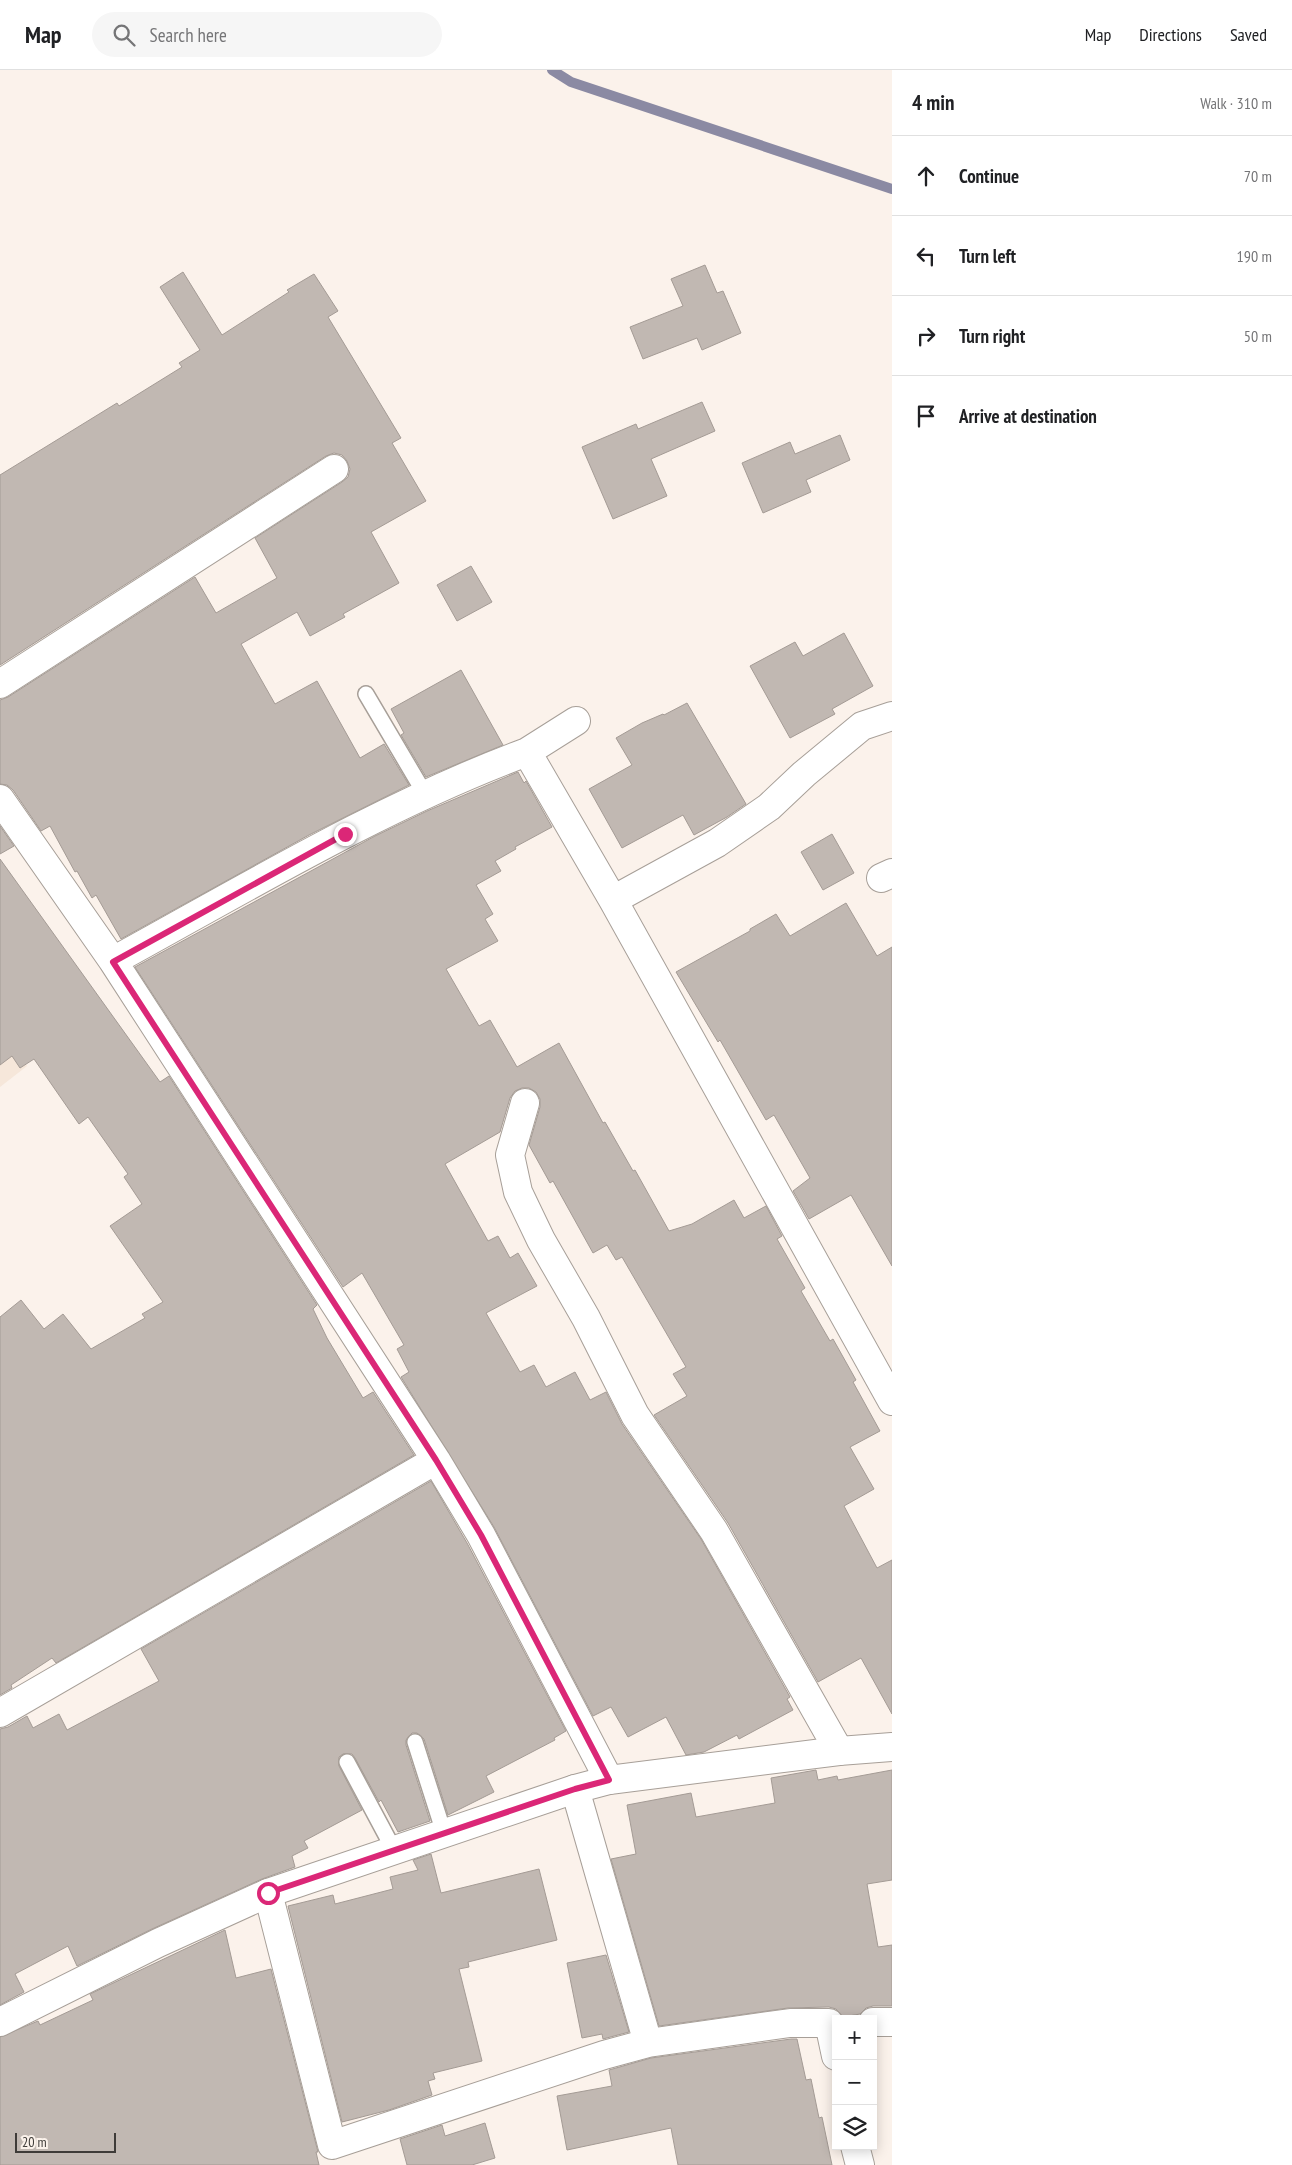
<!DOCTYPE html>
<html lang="en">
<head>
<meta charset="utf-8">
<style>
  body { margin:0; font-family:"PT Sans Narrow",sans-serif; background:#f6f6f6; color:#202124 }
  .controls { position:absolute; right:15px; bottom:15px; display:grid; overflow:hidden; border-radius:0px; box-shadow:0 2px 12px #0003 }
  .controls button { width:45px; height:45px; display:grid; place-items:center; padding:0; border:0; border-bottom:1px solid #e0e0e0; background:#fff; color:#202124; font:25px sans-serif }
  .scale { position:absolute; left:15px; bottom:12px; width:101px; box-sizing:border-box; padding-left:5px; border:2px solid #3f3c39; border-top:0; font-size:14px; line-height:18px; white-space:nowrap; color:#3f3c39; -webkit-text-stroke:4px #fbf2eb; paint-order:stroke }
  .stop { position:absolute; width:15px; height:15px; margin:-11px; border:4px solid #db2777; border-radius:50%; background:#fff }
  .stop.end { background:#db2777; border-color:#fff; box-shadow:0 1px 5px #0008 }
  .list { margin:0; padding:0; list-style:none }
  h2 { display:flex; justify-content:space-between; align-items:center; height:65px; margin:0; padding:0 20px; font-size:21px }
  h2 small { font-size:16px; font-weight:400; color:#757577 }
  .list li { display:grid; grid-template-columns:32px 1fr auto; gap:15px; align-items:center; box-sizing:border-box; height:80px; padding:0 20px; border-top:1px solid #e0e0e0 }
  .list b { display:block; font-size:19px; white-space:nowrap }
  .list em { font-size:16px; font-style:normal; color:#757577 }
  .icon { flex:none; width:28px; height:28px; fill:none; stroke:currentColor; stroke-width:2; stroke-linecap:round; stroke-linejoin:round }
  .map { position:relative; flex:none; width:892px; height:2095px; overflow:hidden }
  header { display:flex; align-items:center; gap:30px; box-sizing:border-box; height:70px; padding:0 25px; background:#fff; border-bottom:1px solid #e0e0e0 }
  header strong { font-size:24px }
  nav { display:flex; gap:28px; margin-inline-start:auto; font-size:18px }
  .search { width:350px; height:45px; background:#f6f6f6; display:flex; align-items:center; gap:12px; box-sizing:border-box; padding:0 18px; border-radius:28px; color:#757577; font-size:19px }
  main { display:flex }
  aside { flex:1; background:#fff }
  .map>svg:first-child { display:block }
  .built { fill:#f6e7da }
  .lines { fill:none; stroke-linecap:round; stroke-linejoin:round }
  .stream { stroke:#8b8aa3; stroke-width:10 }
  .building { fill:#c1b8b2; stroke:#a49b95 }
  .lane-casing { stroke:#a79f98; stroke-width:18 }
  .street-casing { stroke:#a79f98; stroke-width:30 }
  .secondary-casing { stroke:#a79f98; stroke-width:30 }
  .lane { stroke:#fff; stroke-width:15 }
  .street { stroke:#fff; stroke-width:28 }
  .secondary { stroke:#fff; stroke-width:28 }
  .route { stroke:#db2777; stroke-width:6 }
</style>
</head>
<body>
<header>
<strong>Map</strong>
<div class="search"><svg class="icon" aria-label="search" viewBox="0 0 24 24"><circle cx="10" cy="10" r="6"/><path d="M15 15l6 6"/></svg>Search here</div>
<nav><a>Map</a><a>Directions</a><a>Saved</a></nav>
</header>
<main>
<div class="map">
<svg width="892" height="2095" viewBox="0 0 892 2095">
  <rect width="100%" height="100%" fill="#fbf2eb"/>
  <path class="built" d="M0 956 27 996 0 1017Z"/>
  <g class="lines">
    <path class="stream" d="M552 0 571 12 892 119"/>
  </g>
  <path class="building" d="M705 195 717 223 723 221 741 263 702 280 697 268 643 289 630 257 683 236 671 209Z
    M183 202 222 265 289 222 287 220 314 204 338 241 328 247 401 368 392 373 426 431 371 462 399 513 343 544 345 547 310 566 297 542 241 574 275 634 317 611 360 688 384 674 409 715 309 765 121 869 96 825 92 828 77 801 75 802 50 756 41 761 13 720 7 715 0 714V630L8 627 195 507 216 543 277 508 255 468 342 412 348 407 350 399 347 391 342 385 334 383 326 386 0 595V405L117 333 119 336 182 297 179 293 200 280 160 217Z
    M702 332 715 361 651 389 667 426 613 449 582 377 636 354 638 359Z
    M840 365 850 390 806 410 811 422 763 443 742 393 790 372 795 384Z
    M471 496 492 532 457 551 437 515Z
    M844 563 873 616 832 639 835 644 790 668 750 596 795 572 803 586Z
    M461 600 503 675 426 707 401 665 404 663 391 639Z
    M687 633 746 734 727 747 694 765 683 745 622 778 589 719 632 695 616 668 642 653 663 644 664 645Z
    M518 702 524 713 526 711 552 757 515 777 516 779 495 791 501 801 476 815 493 844 485 849 498 871 446 899 479 956 490 950 517 997 559 973 603 1053 605 1052 633 1101 635 1100 669 1161 692 1154 734 1130 744 1148 766 1136 782 1166 777 1169 805 1218 801 1221 830 1271 833 1269 856 1310 853 1312 880 1361 850 1377 874 1419 844 1436 877 1498 892 1490V1644L861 1588 818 1612 728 1453 654 1345 687 1326 673 1304 686 1297 622 1187 616 1190 607 1175 593 1183 553 1111 550 1113 529 1075 540 1037V1029L536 1022 529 1018H522L515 1021 510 1028 500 1062 445 1094 488 1171 498 1166 510 1188 518 1183 537 1216 486 1243 520 1302 534 1295 546 1317 575 1302 590 1330 606 1322 622 1354 701 1469 790 1627 787 1629 793 1640 739 1669 737 1665 704 1682 686 1685 666 1647 628 1667 611 1637 593 1646 494 1457 401 1307 409 1302 397 1279 404 1275 362 1203 343 1217 135 897 375 766 427 741Z
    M0 756 14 776 0 784Z
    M832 764 854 803 823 820 801 782Z
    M0 789 160 1012 169 1006 317 1235 313 1239 327 1268 363 1328 373 1322 414 1385 56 1593 52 1588 11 1615 12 1618 0 1625V1247L21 1230 44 1259 63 1244 91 1279 145 1248 142 1244 163 1232 110 1156 142 1134 124 1107 128 1104 88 1047 79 1054 34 989 20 998 12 986 0 995Z
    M846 833 877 886 892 877V1196L851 1125 809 1149 793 1121 810 1108 774 1045 766 1050 720 970 718 972 676 902 750 861V859L776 844 790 866Z
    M431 1411 467 1473 566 1661 554 1668 555 1670 486 1706 494 1722 448 1745 424 1669 417 1663H412L406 1670V1675L430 1751 398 1762 381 1730 379 1732 355 1688 352 1684H343L339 1687V1696L362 1740 304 1771 308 1778 292 1786 295 1797 262 1809 152 1859 77 1896 68 1876 15 1904 24 1922 0 1935V1659L8 1657 27 1646 33 1658 59 1644 67 1660 159 1611 141 1579Z
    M816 1700 818 1710 837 1706 838 1710 892 1700V1810L867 1814 878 1877 892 1875V1936H873L866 1938 860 1944 843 1947 836 1939 829 1937 788 1938 659 1956 611 1789 636 1784 627 1735 691 1723 696 1747 775 1733 771 1708Z
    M431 1784 441 1823 539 1799 557 1870 468 1892 469 1897 459 1899 482 1991 433 2003 435 2009 428 2011 432 2025 389 2040 342 2052 288 1836 333 1825 335 1834 393 1819 390 1807 418 1800 413 1790Z
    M225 1860 236 1908 271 1899 318 2082H316L319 2095H0V1967L38 1951 40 1955 93 1930 90 1924Z
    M606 1885 629 1962 603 1969 602 1964 582 1968 567 1893Z
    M791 1969H797L806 2010 811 2009 819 2048 822 2047 832 2095H678L671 2058 567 2080 557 2026 612 2016 609 2000 651 1988Z
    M485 2053 495 2088 472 2095H407L400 2069 442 2055 445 2066Z"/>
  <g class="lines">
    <defs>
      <path id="lane" d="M366 624 425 724
        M415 1672 444 1763
        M347 1692 394 1780"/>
      <path id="street" d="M0 614 334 399
        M527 682 576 651
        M0 729 113 891 436 1390 481 1465 609 1710
        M881 808 892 803
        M613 830 717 773 769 737 804 704 862 656 892 646
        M113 891C248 817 382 736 527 682L613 830 892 1331
        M525 1033 510 1085 518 1122 541 1170 586 1248 635 1345 714 1461 839 1681
        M0 1643 436 1390
        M575 1719 648 1973
        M268 1823 332 2075 604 1985 648 1973 790 1953H829L836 1986
        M873 1952H892
        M855 2076 860 2095"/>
      <path id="secondary" d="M0 1952 158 1873 268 1823 575 1719 609 1710 839 1681 892 1677"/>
    </defs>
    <use href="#lane" class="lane-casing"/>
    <use href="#street" class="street-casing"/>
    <use href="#secondary" class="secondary-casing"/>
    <use href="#lane" class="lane"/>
    <use href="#street" class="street"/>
    <use href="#secondary" class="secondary"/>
  </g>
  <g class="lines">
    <path class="route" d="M268 1823 575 1719 609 1710 481 1465 436 1390 113 892 345 764"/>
  </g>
</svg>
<div class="controls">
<button>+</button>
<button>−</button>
<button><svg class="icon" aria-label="layers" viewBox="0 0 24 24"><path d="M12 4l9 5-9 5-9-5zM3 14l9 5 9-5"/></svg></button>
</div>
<div class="scale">20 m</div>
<div class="stop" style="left:268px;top:1823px"></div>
<div class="stop end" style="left:345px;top:764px"></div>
</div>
<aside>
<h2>4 min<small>Walk · 310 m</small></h2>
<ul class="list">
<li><svg class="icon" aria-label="ahead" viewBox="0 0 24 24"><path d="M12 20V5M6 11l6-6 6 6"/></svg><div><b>Continue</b></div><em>70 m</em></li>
<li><svg class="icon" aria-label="left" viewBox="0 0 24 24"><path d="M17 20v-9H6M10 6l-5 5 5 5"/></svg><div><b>Turn left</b></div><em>190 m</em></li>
<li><svg class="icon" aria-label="right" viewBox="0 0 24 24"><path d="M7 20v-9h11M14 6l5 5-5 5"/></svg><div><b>Turn right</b></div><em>50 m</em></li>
<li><svg class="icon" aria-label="arrive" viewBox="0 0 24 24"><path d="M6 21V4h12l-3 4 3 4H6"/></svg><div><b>Arrive at destination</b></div></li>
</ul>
</aside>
</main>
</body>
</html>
